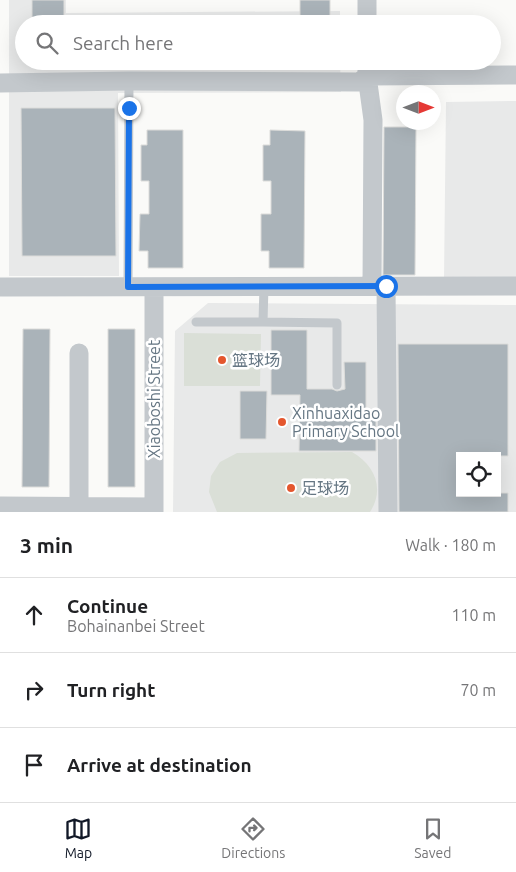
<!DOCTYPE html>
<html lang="en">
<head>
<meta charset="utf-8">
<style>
  body { margin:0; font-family:Ubuntu,"Noto Sans SC",sans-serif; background:#f2f2f2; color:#202124 }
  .controls { position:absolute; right:15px; bottom:15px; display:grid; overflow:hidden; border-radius:0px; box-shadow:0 5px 20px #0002 }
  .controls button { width:45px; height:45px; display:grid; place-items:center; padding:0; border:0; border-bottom:1px solid #e0e0e0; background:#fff; color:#202124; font:25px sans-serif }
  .compass { position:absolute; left:396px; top:85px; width:45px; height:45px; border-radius:50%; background:#fff; box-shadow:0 5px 20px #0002; rotate:90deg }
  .stop { position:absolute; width:15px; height:15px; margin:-11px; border:4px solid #1a73e8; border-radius:50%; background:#fff }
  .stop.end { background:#1a73e8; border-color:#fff; box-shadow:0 1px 5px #0008 }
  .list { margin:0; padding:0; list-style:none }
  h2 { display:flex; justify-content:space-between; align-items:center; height:65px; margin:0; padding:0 20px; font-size:21px }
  h2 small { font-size:16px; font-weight:400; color:#757577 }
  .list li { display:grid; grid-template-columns:32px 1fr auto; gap:15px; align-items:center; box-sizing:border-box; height:75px; padding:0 20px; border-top:1px solid #e0e0e0 }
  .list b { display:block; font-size:19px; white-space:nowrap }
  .list p { margin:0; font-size:16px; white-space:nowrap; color:#757577 }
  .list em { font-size:16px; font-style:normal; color:#757577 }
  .icon { flex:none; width:28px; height:28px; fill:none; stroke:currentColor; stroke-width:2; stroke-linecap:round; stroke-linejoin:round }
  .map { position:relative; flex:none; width:516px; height:512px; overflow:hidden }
  .search { position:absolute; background:#fff; box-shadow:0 5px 20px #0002; left:15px; right:15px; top:15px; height:55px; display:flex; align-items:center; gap:12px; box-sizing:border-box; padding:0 18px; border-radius:28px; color:#757577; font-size:19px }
  .sheet { height:290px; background:#fff }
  nav { display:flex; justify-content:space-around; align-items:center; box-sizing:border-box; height:70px; border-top:1px solid #e0e0e0; background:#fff; font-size:14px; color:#757577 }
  nav a { display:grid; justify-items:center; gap:2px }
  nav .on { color:#111827 }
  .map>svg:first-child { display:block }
  .built { fill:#e8e9e9; fill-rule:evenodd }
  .green { fill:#dadfd7 }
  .building { fill:#aab3b9; stroke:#dcdcda }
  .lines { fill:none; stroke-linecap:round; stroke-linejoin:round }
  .service { stroke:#c3c8cc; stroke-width:9 }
  .minor { stroke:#c3c8cc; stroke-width:19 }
  .route { stroke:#1a73e8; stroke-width:6 }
  .poi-dot { fill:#e4572e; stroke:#fff; stroke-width:2 }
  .labels { text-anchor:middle; stroke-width:5; stroke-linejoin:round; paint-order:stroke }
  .poi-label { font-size:16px; fill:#657683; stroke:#fff; text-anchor:start }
  .street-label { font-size:16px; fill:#657683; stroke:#fff }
</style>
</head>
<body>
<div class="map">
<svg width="516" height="512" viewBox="0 0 516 512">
  <rect width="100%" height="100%" fill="#fafaf8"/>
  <path class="built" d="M9 0H66V13L340 11V24H24V61H340L341 92 118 93 119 276H9Z
    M516 101V278L444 279 446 102Z
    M208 303 516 305V512H173L175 331ZM460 456H497V493H460Z"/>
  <path class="green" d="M184 333 261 334 260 386H184Z
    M352 452C375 465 385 489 370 512H217L209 492 211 476 220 462 237 453Z"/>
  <path class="building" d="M32 0H64V24H32Z
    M300 0H330V24H300Z
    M21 108H115L116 256H22Z
    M384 127H416L415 275H383Z
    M147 130H183V268H148V251H139L140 214H149V181H141V145H147Z
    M270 130 305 131 304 268H269V251H261V214H271V181H263V145H270Z
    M23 329H50L49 487H22Z
    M108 329H135V487H108Z
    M271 330H307V389H332L337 391 345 389 344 362H366V410L376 411V451H299L300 395H271Z
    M398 344H508V456H460V493H508V512H399Z
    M240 391H267L266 439H240Z"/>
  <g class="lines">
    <path class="service" d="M264 286 263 322 337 323V385
      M128 287 129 81
      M196 322H263"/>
    <path class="minor" d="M367 0V24
      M367 61V76L373 120 372 286
      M0 83 129 81 359 82 367 76 516 75
      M386 286 388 512
      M0 287 516 286
      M154 287V512
      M79 353V512
      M0 506 154 507"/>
  </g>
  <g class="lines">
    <path class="route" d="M129 108 128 287 386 286"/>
  </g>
  <g class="poi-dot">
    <circle cx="222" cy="360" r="5"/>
    <circle cx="282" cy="422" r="5"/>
    <circle cx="291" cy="488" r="5"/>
  </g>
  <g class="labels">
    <g class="poi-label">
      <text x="232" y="366">篮球场</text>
      <text x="292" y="419">Xinhuaxidao<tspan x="292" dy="18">Primary School</tspan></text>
      <text x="301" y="494">足球场</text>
    </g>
    <g class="street-label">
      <text transform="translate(154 399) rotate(-90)" y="6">Xiaoboshi Street</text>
    </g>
  </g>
</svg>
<div class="controls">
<button><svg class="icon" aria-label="locate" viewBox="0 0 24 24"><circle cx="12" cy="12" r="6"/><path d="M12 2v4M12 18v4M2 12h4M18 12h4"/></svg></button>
</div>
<svg class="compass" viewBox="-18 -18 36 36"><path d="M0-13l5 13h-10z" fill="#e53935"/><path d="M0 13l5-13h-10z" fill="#757577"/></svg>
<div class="stop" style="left:386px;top:286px"></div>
<div class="stop end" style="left:129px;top:108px"></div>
<div class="search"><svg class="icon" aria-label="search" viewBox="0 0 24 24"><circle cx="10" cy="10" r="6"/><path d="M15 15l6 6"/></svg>Search here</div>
</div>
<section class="sheet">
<h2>3 min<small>Walk · 180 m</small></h2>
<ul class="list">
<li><svg class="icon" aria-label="ahead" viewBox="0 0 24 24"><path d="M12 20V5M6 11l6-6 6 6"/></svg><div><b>Continue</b><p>Bohainanbei Street</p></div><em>110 m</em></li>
<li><svg class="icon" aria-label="right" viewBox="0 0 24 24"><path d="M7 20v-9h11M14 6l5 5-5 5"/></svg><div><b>Turn right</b></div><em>70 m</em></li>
<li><svg class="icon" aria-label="arrive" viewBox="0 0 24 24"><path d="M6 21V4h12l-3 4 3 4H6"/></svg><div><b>Arrive at destination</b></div></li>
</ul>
</section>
<nav>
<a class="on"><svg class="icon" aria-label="map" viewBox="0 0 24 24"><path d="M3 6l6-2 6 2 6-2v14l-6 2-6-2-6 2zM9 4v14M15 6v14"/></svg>Map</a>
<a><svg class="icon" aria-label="directions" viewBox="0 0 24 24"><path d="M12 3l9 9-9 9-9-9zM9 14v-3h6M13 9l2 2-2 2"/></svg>Directions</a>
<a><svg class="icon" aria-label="saved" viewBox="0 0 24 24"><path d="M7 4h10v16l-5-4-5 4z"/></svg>Saved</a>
</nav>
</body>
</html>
